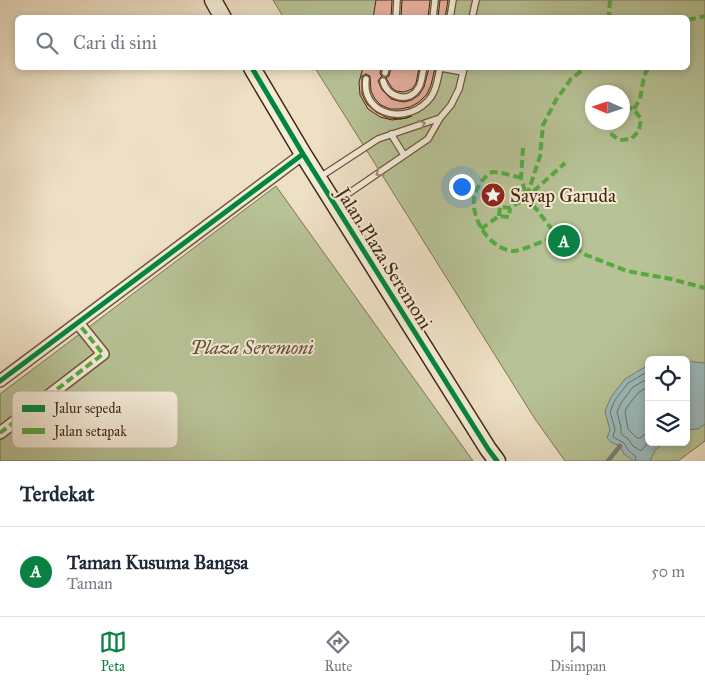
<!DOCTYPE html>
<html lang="id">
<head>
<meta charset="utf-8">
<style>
  body { margin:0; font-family:"IM FELL Great Primer",serif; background:#f2f2f3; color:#1f2937 }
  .controls { position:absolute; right:15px; bottom:15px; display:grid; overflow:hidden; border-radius:8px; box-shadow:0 2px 8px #0003 }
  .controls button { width:45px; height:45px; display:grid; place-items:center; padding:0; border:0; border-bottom:1px solid #e0e1e3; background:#fff; color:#1f2937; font:25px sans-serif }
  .compass { position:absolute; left:585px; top:85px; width:45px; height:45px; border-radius:50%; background:#fff; box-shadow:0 2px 8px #0003; rotate:273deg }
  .you { position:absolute; left:461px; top:186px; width:18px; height:18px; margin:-12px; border:4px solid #fff; border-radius:50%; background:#1a73e8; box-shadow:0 0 0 8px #1a73e833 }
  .badge { display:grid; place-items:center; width:32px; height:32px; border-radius:50%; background:#0b8043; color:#fff; font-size:16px; font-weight:700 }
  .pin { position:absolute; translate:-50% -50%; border:2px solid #fff; box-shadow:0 1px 5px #0006 }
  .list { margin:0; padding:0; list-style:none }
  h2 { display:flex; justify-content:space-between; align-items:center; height:65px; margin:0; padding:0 20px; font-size:21px }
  h2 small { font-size:16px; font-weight:400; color:#747a83 }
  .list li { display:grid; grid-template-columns:32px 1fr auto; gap:15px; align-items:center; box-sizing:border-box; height:90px; padding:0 20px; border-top:1px solid #e0e1e3 }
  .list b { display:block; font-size:19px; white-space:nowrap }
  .list p { margin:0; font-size:16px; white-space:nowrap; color:#747a83 }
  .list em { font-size:16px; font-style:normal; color:#747a83 }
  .icon { flex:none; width:28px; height:28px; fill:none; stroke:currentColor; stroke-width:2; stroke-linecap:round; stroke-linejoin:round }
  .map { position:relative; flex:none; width:705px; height:461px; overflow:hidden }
  .search { position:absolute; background:#fff; box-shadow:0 2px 8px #0003; left:15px; right:15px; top:15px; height:55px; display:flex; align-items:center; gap:12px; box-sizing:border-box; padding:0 18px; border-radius:8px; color:#747a83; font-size:19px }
  .sheet { height:155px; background:#fff }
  nav { display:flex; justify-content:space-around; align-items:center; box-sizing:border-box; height:70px; border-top:1px solid #e0e1e3; background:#fff; font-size:14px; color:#747a83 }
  nav a { display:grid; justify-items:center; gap:2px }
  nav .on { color:#0b8043 }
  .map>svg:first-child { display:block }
  .green { fill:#b7c296; stroke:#7e7552; fill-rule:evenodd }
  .water { fill:#9cbbbd; stroke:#798077 }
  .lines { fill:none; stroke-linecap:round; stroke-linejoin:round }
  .shore { stroke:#707265; stroke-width:1 }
  .stream { stroke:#798077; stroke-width:4.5 }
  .building { fill:#e6af9f; stroke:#45280d }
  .lane-casing { stroke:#6f563b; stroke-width:8 }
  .street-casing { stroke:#6f563b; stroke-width:14 }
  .secondary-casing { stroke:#45280d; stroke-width:19 }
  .lane { stroke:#f4ebd9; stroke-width:5.5 }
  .street { stroke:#f4ebd9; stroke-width:11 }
  .secondary { stroke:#f4ebd9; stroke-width:16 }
  .quiet { stroke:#56aa41; stroke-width:4; stroke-dasharray:8 4; stroke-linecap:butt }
  .cycleway-casing { stroke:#f4ebd9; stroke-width:8 }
  .cycleway { stroke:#00873e; stroke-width:5 }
  .oneway { stroke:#9c8a73 }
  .labels { text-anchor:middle; stroke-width:4; stroke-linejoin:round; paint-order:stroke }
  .poi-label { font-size:19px; fill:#45280d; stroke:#f4ebd9; text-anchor:start }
  .street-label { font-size:19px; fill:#45280d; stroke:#f4ebd9 }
  .park-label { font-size:19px; font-style:italic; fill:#624e2f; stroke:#f4ebd9 }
  .key { fill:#f4ebd9; stroke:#c0b09c; stroke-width:1 }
  .key-label { font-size:14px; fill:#45280d }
</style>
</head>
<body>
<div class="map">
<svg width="705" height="461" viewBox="0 0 705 461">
  <rect width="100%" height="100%" fill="#eee0c5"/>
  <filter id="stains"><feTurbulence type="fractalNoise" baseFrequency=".004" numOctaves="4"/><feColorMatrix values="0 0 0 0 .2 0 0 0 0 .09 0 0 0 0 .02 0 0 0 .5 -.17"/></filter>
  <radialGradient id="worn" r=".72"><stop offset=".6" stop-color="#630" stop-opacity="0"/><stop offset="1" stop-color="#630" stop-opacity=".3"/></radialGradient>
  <path class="green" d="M273 0H705V441L678 461H565L535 419 315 68H688V18H284ZM592 92H622V122H592ZM649 360H686V442H649Z
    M276 186 473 461H0V394Z"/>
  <path class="water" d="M686 361 705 363V424L698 429 686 430Z
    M649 366V442H665L655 450 650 461H634L624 454 620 446 611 442 607 438 610 430 605 411 611 397 625 379 645 367Z"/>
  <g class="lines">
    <path class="shore" d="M649 378 633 387 621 403 617 412 621 427V434L628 439 633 446 641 451 649 441
      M649 386 638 393 627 407 625 412 628 429 637 438H640L649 431
      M636 461 635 456 628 450 624 443 613 437 615 429 610 412 615 400 628 383 649 371"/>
    <path class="stream" d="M608 461 620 446"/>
  </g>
  <path class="building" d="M376 0H392L391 18H373Z
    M402 0H430L428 18H401Z
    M440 0H448L445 18H438Z
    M363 68H381L380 74 382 76 380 78 378 81 382 90 391 99 398 101 404 102 412 100 419 95 424 87 429 68H435L431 85 427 94 419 102 410 107 400 109H390L381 105 375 99 371 91 370 76 366 74 362 76V94L367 104 376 112 388 118 401 119 412 116 407 118 392 120 380 117 368 109 360 95 359 82Z
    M391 68H419L416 83 412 89 404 92 396 91 392 88 386 78 389 76Z"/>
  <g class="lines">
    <defs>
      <path id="lane" d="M396 18 397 0
        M433 18 435 0
        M450 18 453 0
        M472 18 476 0
        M441 68 463 72
        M385 73 386 68
        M366 79C361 117 410 126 431 97 437 89 438 77 440 68
        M383 81C387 98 410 104 419 87 422 82 422 73 424 68
        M391 134 404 155
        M320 177 378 139 440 118
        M336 202 428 139 440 118 451 105 459 89 464 68"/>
      <path id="street" d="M0 381 303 154
        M0 433 103 354 78 323"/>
      <path id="secondary" d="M213 0 223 18
        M252 68 303 154 488 449 497 461"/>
    </defs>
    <use href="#lane" class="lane-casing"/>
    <use href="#street" class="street-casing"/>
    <use href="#secondary" class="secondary-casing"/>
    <use href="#lane" class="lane"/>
    <use href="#street" class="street"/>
    <use href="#secondary" class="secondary"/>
    <path class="quiet" d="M610 0 609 13 611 18
      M688 20 705 16
      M634 109 640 99 644 76 648 68
      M607 122 610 133 619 140 631 139 639 131 641 119 634 109 622 106
      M523 148 521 178 527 197 557 236 586 255 627 271 671 279 705 288
      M521 178C513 176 501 172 494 172 489 172 486 177 482 181 479 185 475 192 474 198 471 219 490 250 514 251 521 251 548 239 557 236
      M527 196 540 156 543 125 556 100 571 79 585 68
      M499 216 500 207 510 208 527 197 565 163
      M481 229 499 216 509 217 510 208
      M0 433 103 354 78 323"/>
    <defs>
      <path id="cycleway" d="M252 68 303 154 488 449 497 461
        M0 381 303 154"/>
    </defs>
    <use href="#cycleway" class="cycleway-casing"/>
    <use href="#cycleway" class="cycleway"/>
  </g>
  <defs><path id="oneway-chevron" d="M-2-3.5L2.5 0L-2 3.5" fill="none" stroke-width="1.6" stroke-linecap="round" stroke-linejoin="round" transform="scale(1.25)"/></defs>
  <g class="oneway">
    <use href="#oneway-chevron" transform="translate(422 124) rotate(-18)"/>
    <use href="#oneway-chevron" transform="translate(379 173) rotate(146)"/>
  </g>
  <defs>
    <symbol id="sight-disc" viewBox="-11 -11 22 22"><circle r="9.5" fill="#8f2418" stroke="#f4ebd9"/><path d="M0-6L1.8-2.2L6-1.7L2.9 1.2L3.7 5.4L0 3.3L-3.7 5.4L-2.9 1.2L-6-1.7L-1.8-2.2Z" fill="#fff"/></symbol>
  </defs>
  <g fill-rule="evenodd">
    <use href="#sight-disc" x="479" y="181" width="28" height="28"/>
  </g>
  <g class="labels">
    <g class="poi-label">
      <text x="510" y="202">Sayap Garuda</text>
    </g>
    <g class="street-label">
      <text transform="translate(385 258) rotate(58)" y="7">Jalan Plaza Seremoni</text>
    </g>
    <g class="park-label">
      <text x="252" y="354">Plaza Seremoni</text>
    </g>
  </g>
  <rect x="12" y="391" width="166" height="57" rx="8" class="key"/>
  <rect x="22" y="405" width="23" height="7" fill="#00873e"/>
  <rect x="22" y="428" width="23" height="6" fill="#56aa41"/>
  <g class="key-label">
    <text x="54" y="413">Jalur sepeda</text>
    <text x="54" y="436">Jalan setapak</text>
  </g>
  <rect width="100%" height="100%" filter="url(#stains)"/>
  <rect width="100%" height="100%" fill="url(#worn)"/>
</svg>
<div class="controls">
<button><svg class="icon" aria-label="locate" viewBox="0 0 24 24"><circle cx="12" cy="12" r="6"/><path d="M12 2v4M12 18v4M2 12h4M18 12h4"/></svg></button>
<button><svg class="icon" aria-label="layers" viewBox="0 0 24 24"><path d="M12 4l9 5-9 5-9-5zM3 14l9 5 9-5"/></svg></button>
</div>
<svg class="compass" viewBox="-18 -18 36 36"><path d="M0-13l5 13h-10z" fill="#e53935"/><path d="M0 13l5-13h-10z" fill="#747a83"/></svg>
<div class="you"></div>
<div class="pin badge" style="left:564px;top:241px">A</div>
<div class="search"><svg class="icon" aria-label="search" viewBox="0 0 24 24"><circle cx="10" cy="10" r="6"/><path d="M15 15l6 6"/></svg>Cari di sini</div>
</div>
<section class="sheet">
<h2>Terdekat<small></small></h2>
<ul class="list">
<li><span class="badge">A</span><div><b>Taman Kusuma Bangsa</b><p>Taman</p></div><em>50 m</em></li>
</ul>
</section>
<nav>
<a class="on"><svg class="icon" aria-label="map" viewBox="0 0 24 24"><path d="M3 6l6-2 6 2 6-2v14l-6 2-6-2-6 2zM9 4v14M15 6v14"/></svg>Peta</a>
<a><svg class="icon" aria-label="directions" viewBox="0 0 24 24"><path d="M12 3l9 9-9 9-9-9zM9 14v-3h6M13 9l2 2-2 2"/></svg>Rute</a>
<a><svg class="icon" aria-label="saved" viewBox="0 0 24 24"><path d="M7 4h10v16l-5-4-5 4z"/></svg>Disimpan</a>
</nav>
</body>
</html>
